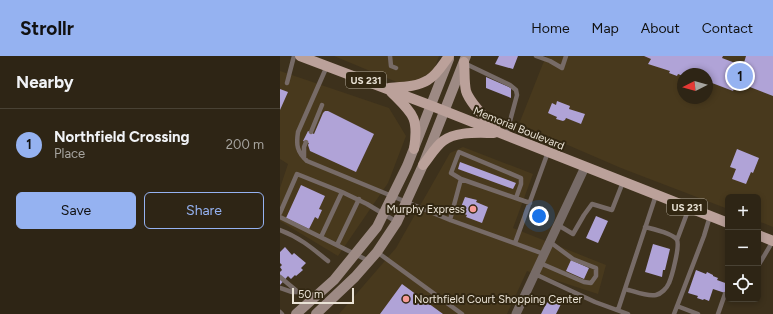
<!DOCTYPE html>
<html lang="en">
<head>
<meta charset="utf-8">
<style>
  body { margin:0; font-family:Figtree,sans-serif; background:#3a3122; color:#f1f3f6 }
  .controls { position:absolute; right:12px; bottom:12px; display:grid; overflow:hidden; border-radius:6px; box-shadow:0 2px 6px #0003 }
  .controls button { width:36px; height:36px; display:grid; place-items:center; padding:0; border:0; border-bottom:1px solid #494234; background:#2e2515; color:#f1f3f6; font:20px sans-serif }
  .compass { position:absolute; left:397px; top:12px; width:36px; height:36px; border-radius:50%; background:#2e2515; box-shadow:0 2px 6px #0003; rotate:264deg }
  .scale { position:absolute; left:12px; bottom:10px; width:62px; box-sizing:border-box; padding-left:4px; border:2px solid #eae3d6; border-top:0; font-size:11px; line-height:14px; white-space:nowrap; color:#eae3d6; -webkit-text-stroke:3px #322712; paint-order:stroke }
  .you { position:absolute; left:259px; top:160px; width:14px; height:14px; margin:-10px; border:3px solid #fff; border-radius:50%; background:#1a73e8; box-shadow:0 0 0 6px #1a73e833 }
  .badge { display:grid; place-items:center; width:26px; height:26px; border-radius:50%; background:#95b2f1; color:#111; font-size:13px; font-weight:700 }
  .pin { position:absolute; translate:-50% -50%; border:2px solid #fff; box-shadow:0 1px 4px #0006 }
  .list { margin:0; padding:0; list-style:none }
  h2 { display:flex; justify-content:space-between; align-items:center; height:52px; margin:0; padding:0 16px; font-size:17px }
  h2 small { font-size:13px; font-weight:400; color:#a7a5a0 }
  .list li { display:grid; grid-template-columns:26px 1fr auto; gap:12px; align-items:center; box-sizing:border-box; height:72px; padding:0 16px; border-top:1px solid #494234 }
  .list b { display:block; font-size:15px; white-space:nowrap }
  .list p { margin:0; font-size:13px; white-space:nowrap; color:#a7a5a0 }
  .list em { font-size:13px; font-style:normal; color:#a7a5a0 }
  .actions { display:flex; gap:8px; padding:12px 16px }
  .actions a { flex:1; padding:9px 0; border:1px solid #95b2f1; border-radius:6px; text-align:center; font-size:14px; color:#95b2f1 }
  .actions .main { background:#95b2f1; color:#111 }
  .icon { flex:none; width:22px; height:22px; fill:none; stroke:currentColor; stroke-width:2; stroke-linecap:round; stroke-linejoin:round }
  .map { position:relative; flex:none; width:493px; height:258px; overflow:hidden }
  header { display:flex; align-items:center; gap:24px; box-sizing:border-box; height:56px; padding:0 20px; background:#95b2f1; color:#111 }
  header strong { font-size:19px }
  nav { display:flex; gap:22px; margin-inline-start:auto; font-size:14px }
  main { display:flex }
  aside { flex:1; background:#2e2515 }
  .map>svg:first-child { display:block }
  .built { fill:#48391d; fill-rule:evenodd }
  .building { fill:#b0a3d7 }
  .lines { fill:none; stroke-linecap:round; stroke-linejoin:round }
  .service { stroke:#776b67; stroke-width:4.5 }
  .minor { stroke:#776b67; stroke-width:9 }
  .secondary { stroke:#9d8a84; stroke-width:10 }
  .primary { stroke:#bba19a; stroke-width:10 }
  .poi-dot { fill:#f59b96; stroke:#322712; stroke-width:1.5 }
  .labels { text-anchor:middle; stroke-width:4; stroke-linejoin:round; paint-order:stroke }
  .shield { fill:#322712; stroke:#b3ab9b; stroke-width:1 }
  .shield-label { font-size:10px; font-weight:bold; fill:#eae3d6 }
  .street-label { font-size:11px; fill:#eae3d6; stroke:#322712 }
  .poi-label { font-size:11px; fill:#eae3d6; stroke:#322712; text-anchor:end }
</style>
</head>
<body>
<header>
<strong>Strollr</strong>
<nav><a>Home</a><a>Map</a><a>About</a><a>Contact</a></nav>
</header>
<main>
<aside>
<h2>Nearby<small></small></h2>
<ul class="list">
<li><span class="badge">1</span><div><b>Northfield Crossing</b><p>Place</p></div><em>200 m</em></li>
</ul>
<div class="actions"><a class="main">Save</a><a>Share</a></div>
</aside>
<div class="map">
<svg width="493" height="258" viewBox="0 0 493 258">
  <rect width="100%" height="100%" fill="#3d311c"/>
  <path class="built" d="M54 0H159L154 14 138 24 119 27Z
    M266 0H493V171L478 165V141H448V153L341 112 239 68ZM403 18H427V42H403Z
    M0 15 109 52 126 80 108 127 58 200 0 165V132L8 108 0 103Z
    M183 91 253 118 233 172 326 209 318 238 247 215 227 258H59L116 192 170 97Z"/>
  <path class="building" d="M219 0H238L233 13 215 8Z
    M364 0H443L442 2 463 10 466 0H493V40L457 26 453 35 432 27 431 31 427 30V18H403V20L398 18 397 20 389 17 390 15 368 8 371 3Z
    M206 21 231 32V42L206 32Z
    M0 33 8 36 0 54Z
    M277 45 290 50 289 53 305 58 301 68 286 62 285 64 283 65 276 63 277 61 268 57 272 47 276 49Z
    M45 55H48L94 78 76 116 30 95 28 89 29 87 23 85 28 75 34 78 43 57Z
    M457 93 479 102 473 117 471 116 466 128 452 123 456 113 450 111Z
    M180 106 236 127 233 133 178 113Z
    M21 129 45 140 39 153 42 154 38 163 35 161 29 173 6 162Z
    M185 141 197 144 196 146 208 151 202 167 186 161 187 159 179 156Z
    M316 160 328 165 318 187 306 182Z
    M373 188 390 193 385 214H383L382 221 365 216Z
    M5 191 12 199 14 197 26 207 21 212 23 214 16 220 15 219 11 223 8 220 0 229V216L2 214 0 211 2 209 0 207V196Z
    M291 204 309 212 304 223 286 215Z
    M416 214 426 218 427 216 433 219V220L438 222 437 224 448 228V238L433 233 429 245 424 243 423 244 417 242 418 240 408 237Z
    M122 228 163 258H100Z
    M270 243 281 248 276 258H261L267 246 268 247Z"/>
  <g class="lines">
    <path class="service" d="M110 0 111 10 116 12
      M256 0 270 5 282 12 286 0
      M184 7 230 29 236 34 237 39 226 80
      M47 10 18 76C16 89 17 96 27 105L170 164 264 198
      M7 27 14 0
      M31 76 42 49
      M24 102V91L26 86
      M181 123 171 117 179 96 241 122V128L236 142
      M0 157 17 118 62 136 87 148 117 166
      M0 161 89 205
      M170 164 181 123 250 147
      M278 169 293 178 304 159 312 148 332 154 343 126
      M0 174C19 181 32 192 48 205
      M41 181 62 136
      M397 184 409 152
      M235 187 268 96
      M57 189 79 143
      M97 196 182 258
      M260 207 304 226 311 227 316 220V212L293 203 270 186
      M478 210 493 185
      M255 218 315 246 348 258
      M0 221 18 236
      M0 232 12 236H18
      M345 233C354 235 367 241 376 239 381 238 387 232 389 227 392 220 400 190 397 184 393 177 373 173 365 171
      M397 250 418 258
      M338 254 376 139
      M0 256 2 258
      M394 258 424 180 430 160
      M438 258 445 238"/>
    <path class="minor" d="M236 258 305 111"/>
    <path class="secondary" d="M16 258 54 224 97 171 127 110 169 3
      M36 258 75 221 97 196 117 166 143 109 186 0"/>
    <path class="primary" d="M20 0 152 50 448 167
      M184 6C185 16 184 26 186 35 190 48 208 64 217 75
      M109 32C121 31 137 31 148 24 157 19 163 8 169 0
      M111 36C133 58 139 61 134 93
      M143 109C149 102 155 91 163 85 176 75 198 77 214 77
      M478 179 493 185"/>
  </g>
  <g class="poi-dot">
    <circle cx="193" cy="153" r="4"/>
    <circle cx="126" cy="243" r="4"/>
  </g>
  <g class="labels">
    <g class="shield">
      <rect x="66" y="16" width="40" height="16" rx="3"/>
      <rect x="387" y="143" width="40" height="16" rx="3"/>
    </g>
    <g class="shield-label">
      <text x="86" y="28">US 231</text>
      <text x="407" y="155">US 231</text>
    </g>
    <g class="street-label">
      <text transform="translate(239 72) rotate(22)" y="4">Memorial Boulevard</text>
    </g>
    <g class="poi-label">
      <text x="185" y="157">Murphy Express</text>
      <text x="134" y="247" text-anchor="start">Northfield Court Shopping Center</text>
    </g>
  </g>
</svg>
<div class="controls">
<button>+</button>
<button>−</button>
<button><svg class="icon" aria-label="locate" viewBox="0 0 24 24"><circle cx="12" cy="12" r="6"/><path d="M12 2v4M12 18v4M2 12h4M18 12h4"/></svg></button>
</div>
<svg class="compass" viewBox="-18 -18 36 36"><path d="M0-13l5 13h-10z" fill="#e53935"/><path d="M0 13l5-13h-10z" fill="#a7a5a0"/></svg>
<div class="scale">50 m</div>
<div class="you"></div>
<div class="pin badge" style="left:460px;top:20px">1</div>
</div>
</main>
</body>
</html>
